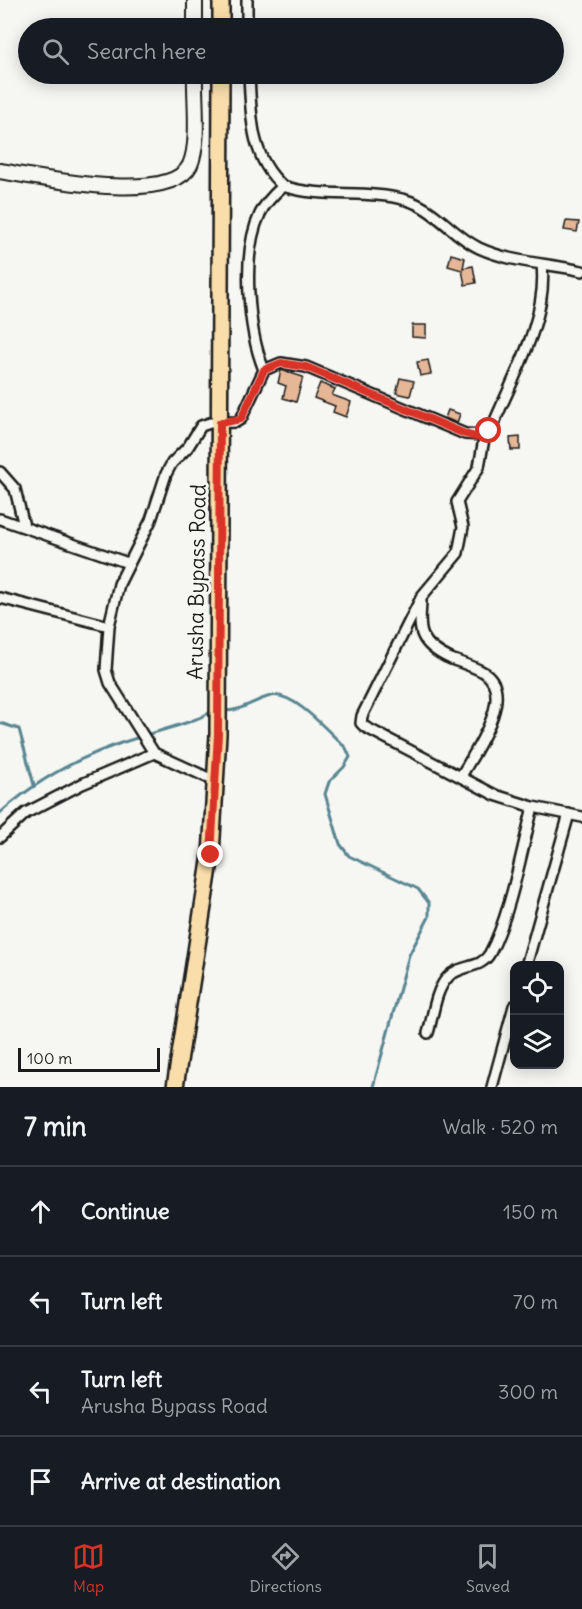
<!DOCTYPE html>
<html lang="en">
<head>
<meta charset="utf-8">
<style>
  body { margin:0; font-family:Delius,sans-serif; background:#20242c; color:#f1f3f6 }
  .controls { position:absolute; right:18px; bottom:18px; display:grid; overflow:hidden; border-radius:12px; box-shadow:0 3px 15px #0003 }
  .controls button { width:54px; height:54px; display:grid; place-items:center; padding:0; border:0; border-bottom:2px solid #363941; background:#171b24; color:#f1f3f6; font:30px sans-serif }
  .scale { position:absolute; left:18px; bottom:15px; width:142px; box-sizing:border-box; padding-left:6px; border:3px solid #1c1c1c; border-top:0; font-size:16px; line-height:21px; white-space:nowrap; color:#1c1c1c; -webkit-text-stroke:4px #f6f6f2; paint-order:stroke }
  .stop { position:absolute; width:18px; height:18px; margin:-14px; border:4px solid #d93025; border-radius:50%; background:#fff }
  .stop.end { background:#d93025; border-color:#fff; box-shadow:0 2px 6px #0008 }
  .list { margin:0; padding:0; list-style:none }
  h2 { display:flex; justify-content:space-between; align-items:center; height:78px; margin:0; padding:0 24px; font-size:26px }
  h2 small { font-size:20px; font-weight:400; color:#9ea1a6 }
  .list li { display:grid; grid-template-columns:39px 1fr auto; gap:18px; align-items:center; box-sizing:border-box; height:90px; padding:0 24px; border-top:2px solid #363941 }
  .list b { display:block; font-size:22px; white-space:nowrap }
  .list p { margin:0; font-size:20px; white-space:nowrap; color:#9ea1a6 }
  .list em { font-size:20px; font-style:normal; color:#9ea1a6 }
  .icon { flex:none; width:33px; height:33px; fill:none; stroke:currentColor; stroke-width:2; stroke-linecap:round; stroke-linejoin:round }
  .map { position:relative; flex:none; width:582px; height:1087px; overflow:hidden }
  .search { position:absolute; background:#171b24; box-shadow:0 3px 15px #0003; left:18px; right:18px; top:18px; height:66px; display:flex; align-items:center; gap:15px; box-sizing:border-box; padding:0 21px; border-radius:33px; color:#9ea1a6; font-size:22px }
  .sheet { height:438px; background:#171b24 }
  nav { display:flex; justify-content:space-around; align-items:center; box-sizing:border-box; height:84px; border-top:2px solid #363941; background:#171b24; font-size:16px; color:#9ea1a6 }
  nav a { display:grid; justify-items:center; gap:3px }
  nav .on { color:#d93025 }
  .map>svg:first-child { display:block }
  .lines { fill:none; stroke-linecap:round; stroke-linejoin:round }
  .stream { stroke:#598692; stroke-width:3 }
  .building { fill:#e5b796; stroke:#1c1c1c; stroke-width:1.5 }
  .street-casing { stroke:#1c1c1c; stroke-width:14 }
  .secondary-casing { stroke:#1c1c1c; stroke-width:18 }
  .primary-casing { stroke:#1c1c1c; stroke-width:20 }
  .street { stroke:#f6f6f2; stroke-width:9 }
  .secondary { stroke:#f6f6f2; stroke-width:14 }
  .primary { stroke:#f9deab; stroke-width:15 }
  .route { stroke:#d93025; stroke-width:8 }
  .labels { text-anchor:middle; stroke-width:6; stroke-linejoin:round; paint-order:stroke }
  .street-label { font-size:21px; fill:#1c1c1c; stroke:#f6f6f2 }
</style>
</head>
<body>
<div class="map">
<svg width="582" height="1087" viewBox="0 0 582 1087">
  <rect width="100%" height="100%" fill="#f6f6f2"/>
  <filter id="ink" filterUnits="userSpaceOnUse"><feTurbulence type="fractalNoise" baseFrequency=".0167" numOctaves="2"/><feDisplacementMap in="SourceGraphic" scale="12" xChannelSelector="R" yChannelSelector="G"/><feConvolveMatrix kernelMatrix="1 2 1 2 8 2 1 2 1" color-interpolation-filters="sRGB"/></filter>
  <g filter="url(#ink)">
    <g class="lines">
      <path class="stream" d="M222 711C241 712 254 700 271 696 294 691 329 733 346 748L350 757 344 767 329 782 325 794 340 844 349 856 418 889 429 903V917L409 955 373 1087
        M0 723 19 729 34 785
        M0 813C40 777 91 751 143 736 167 728 190 724 213 711"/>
    </g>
    <path class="building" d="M566 221 579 222 577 232 564 230Z
      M451 254 465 258 463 268 473 266 476 283 465 285 462 270 448 266Z
      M412 325H426V338L412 337Z
      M428 360 431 374 420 376 417 362Z
      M281 370 303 377 296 402 283 398 286 386 278 383Z
      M400 378 414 381 410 396 396 393Z
      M320 383 335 389 332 395 351 402 346 417 333 412 335 406 314 398Z
      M448 410 460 414 457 423 445 418Z
      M520 437V450H511L510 438Z"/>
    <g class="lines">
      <defs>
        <path id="street" d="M247 0V28
          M249 74C251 113 250 158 283 186 322 199 366 189 406 200 435 208 452 235 479 248 512 263 547 263 582 271
          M264 370C248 330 241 254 260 214 265 203 274 194 283 186
          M485 433 479 467 457 502 463 527 458 553 422 596 362 716 361 723 365 727 495 795 533 807 582 817
          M0 472 15 489 24 526
          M0 519 128 563
          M0 598 109 626
          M421 600C421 611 418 626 423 636 428 647 440 654 451 659 462 663 475 667 485 673 516 695 474 753 461 776
          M154 753 110 683 106 670 109 626 119 584 151 520 166 474 172 463 188 447 201 426 210 423 236 422 241 419 264 370 281 363 306 367 465 434 483 435 494 423C514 375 548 318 542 265
          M0 837 26 813 82 784 154 753 215 781
          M526 966 569 814
          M428 1033C433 1017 435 990 448 977 460 964 481 970 490 953 510 916 522 849 533 807
          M492 1087 514 1006"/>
        <path id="secondary" d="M195 28V0
          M0 171C38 177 170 206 190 165 200 143 194 98 195 74"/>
        <path id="primary" d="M221 28V0
          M175 1087 211 855 218 734 221 74"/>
      </defs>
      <use href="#street" class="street-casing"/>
      <use href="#secondary" class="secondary-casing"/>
      <use href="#primary" class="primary-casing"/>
      <use href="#street" class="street"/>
      <use href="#secondary" class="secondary"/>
      <use href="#primary" class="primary"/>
    </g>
  </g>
  <g class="lines" filter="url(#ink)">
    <path class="route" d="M211 855 218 734 220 423 241 419 264 370 281 363 306 367 465 434 476 437 489 431"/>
  </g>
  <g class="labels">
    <g class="street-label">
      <text transform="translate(197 582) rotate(-89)" y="7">Arusha Bypass Road</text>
    </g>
  </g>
</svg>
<div class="controls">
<button><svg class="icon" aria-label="locate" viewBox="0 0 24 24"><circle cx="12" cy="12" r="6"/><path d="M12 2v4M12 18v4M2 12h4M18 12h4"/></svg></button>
<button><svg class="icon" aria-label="layers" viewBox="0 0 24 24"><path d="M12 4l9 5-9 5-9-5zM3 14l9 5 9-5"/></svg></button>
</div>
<div class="scale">100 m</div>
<div class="stop" style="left:489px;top:431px"></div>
<div class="stop end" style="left:211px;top:855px"></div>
<div class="search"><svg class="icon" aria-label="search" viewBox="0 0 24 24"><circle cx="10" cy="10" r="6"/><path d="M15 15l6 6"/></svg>Search here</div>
</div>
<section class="sheet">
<h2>7 min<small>Walk · 520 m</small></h2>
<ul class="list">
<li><svg class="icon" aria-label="ahead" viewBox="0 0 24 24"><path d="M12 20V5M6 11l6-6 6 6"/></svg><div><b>Continue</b></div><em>150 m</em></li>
<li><svg class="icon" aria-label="left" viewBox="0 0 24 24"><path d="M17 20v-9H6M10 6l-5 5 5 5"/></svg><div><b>Turn left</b></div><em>70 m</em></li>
<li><svg class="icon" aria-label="left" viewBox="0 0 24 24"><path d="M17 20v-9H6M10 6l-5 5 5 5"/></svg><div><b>Turn left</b><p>Arusha Bypass Road</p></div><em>300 m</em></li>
<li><svg class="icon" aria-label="arrive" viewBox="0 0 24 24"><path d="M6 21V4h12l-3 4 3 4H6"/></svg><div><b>Arrive at destination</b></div></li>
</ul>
</section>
<nav>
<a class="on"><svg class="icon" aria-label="map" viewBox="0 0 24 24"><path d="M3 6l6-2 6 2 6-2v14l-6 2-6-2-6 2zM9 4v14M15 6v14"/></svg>Map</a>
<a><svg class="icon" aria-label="directions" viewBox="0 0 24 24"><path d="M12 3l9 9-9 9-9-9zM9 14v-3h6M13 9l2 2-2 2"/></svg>Directions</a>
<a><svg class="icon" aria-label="saved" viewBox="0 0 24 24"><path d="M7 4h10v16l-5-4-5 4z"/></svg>Saved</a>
</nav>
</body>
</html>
